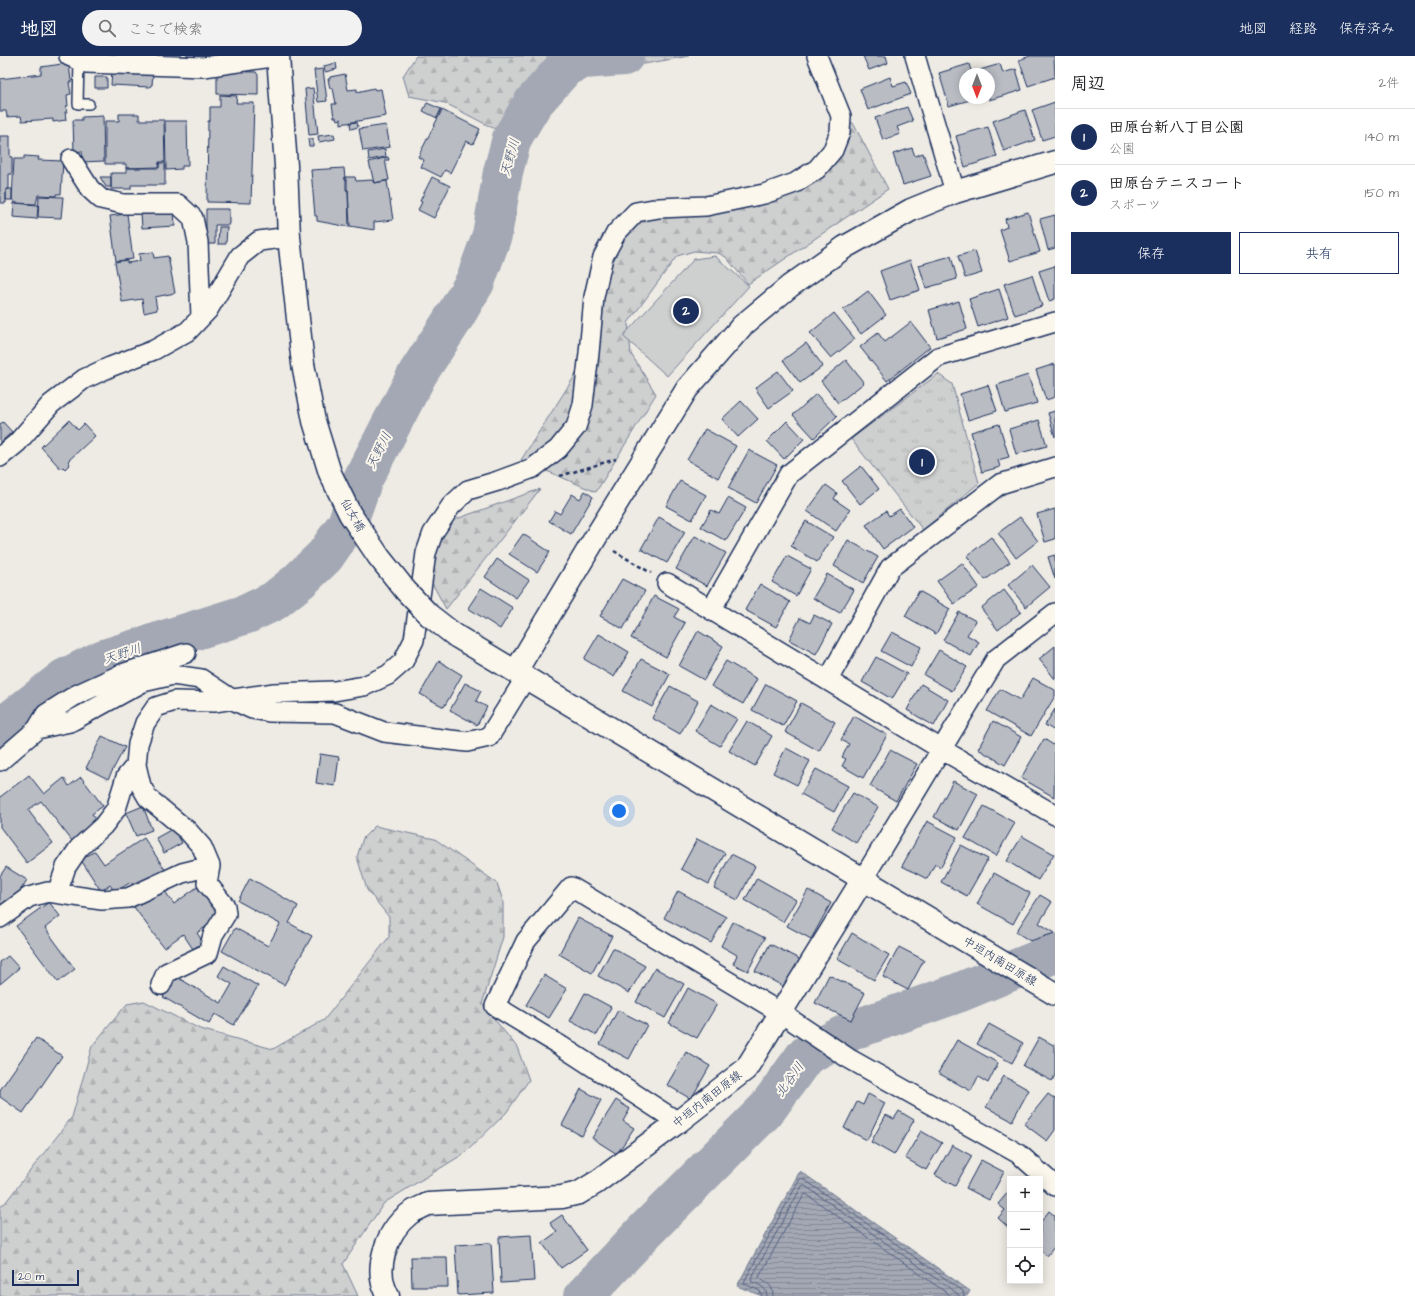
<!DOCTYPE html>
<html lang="ja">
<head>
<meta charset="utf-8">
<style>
  body { margin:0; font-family:"Architects Daughter","Klee One",sans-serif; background:#f2f2f2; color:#202124 }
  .controls { position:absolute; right:12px; bottom:12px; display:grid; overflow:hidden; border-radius:0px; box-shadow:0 2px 10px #0003 }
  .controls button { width:36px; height:36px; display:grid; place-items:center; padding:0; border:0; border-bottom:1px solid #e0e0e0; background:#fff; color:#202124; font:20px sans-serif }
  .compass { position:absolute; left:959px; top:12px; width:36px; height:36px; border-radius:50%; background:#fff; box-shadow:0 2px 10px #0003; rotate:180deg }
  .scale { position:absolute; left:12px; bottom:10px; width:67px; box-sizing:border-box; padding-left:4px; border:2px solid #1b2f5e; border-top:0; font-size:11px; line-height:14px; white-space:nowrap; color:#1b2f5e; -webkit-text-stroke:3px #fbf7ec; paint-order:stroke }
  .you { position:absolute; left:619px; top:755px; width:14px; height:14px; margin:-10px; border:3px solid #fff; border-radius:50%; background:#1a73e8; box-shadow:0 0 0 6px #1a73e833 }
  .badge { display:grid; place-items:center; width:26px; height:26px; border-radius:50%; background:#1b2f5e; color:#fff; font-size:13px; font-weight:700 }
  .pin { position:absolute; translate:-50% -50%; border:2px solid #fff; box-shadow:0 1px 4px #0006 }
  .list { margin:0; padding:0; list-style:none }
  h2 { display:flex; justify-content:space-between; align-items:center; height:52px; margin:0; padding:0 16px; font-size:17px }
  h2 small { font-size:13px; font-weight:400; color:#757577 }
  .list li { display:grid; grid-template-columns:26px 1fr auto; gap:12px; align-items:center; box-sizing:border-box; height:56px; padding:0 16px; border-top:1px solid #e0e0e0 }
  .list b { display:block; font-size:15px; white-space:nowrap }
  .list p { margin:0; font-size:13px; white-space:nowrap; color:#757577 }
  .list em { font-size:13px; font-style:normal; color:#757577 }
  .actions { display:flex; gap:8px; padding:12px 16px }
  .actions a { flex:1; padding:9px 0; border:1px solid #1b2f5e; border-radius:0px; text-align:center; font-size:14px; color:#1b2f5e }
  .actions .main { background:#1b2f5e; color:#fff }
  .icon { flex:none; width:22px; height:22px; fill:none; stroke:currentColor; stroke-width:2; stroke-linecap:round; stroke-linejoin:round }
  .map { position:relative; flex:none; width:1055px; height:1240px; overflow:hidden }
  header { display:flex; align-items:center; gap:24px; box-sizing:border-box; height:56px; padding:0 20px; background:#1b2f5e; color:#fff }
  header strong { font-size:19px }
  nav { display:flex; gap:22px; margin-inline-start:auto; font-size:14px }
  .search { width:280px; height:36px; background:#f2f2f2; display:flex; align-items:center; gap:10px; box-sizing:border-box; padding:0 14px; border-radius:22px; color:#757577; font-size:15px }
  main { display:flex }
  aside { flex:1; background:#fff }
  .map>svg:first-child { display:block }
  .grass { fill:url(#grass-tufts); stroke:#747f96 }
  .forest { fill:url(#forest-firs); stroke:#747f96 }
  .pitch { fill:#cecfcf; stroke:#747f96 }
  .water { fill:url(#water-rules); stroke:#6d7892 }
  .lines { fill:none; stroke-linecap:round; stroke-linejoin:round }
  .shore { stroke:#515f80; stroke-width:1 }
  .river { stroke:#a3a8b4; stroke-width:40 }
  .building { fill:#b9bcc3; stroke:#1b2f5e }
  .lane-casing { stroke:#1b2f5e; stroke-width:12 }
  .street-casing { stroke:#1b2f5e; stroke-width:22 }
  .secondary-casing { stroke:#1b2f5e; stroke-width:25 }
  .path { stroke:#1b2f5e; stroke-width:2.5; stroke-dasharray:4 3; stroke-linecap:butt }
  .lane { stroke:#fbf7ec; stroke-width:9 }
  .street { stroke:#fbf7ec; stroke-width:19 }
  .secondary { stroke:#fbf7ec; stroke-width:22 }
  .secondary-bridge-casing { stroke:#1b2f5e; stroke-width:25; stroke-linecap:butt }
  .secondary-bridge { stroke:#fbf7ec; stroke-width:22 }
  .labels { text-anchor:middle; stroke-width:4; stroke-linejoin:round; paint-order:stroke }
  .street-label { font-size:12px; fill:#1b2f5e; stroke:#fbf7ec }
  .water-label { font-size:13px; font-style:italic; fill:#445378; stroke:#fbf7ec }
</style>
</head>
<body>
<header>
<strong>地図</strong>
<div class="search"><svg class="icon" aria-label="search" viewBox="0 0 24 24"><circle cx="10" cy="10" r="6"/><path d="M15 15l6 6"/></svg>ここで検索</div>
<nav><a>地図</a><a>経路</a><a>保存済み</a></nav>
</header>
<main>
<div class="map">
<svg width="1055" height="1240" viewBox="0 0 1055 1240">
  <defs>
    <pattern id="grass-tufts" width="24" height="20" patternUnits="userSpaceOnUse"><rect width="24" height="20" fill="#cecfcf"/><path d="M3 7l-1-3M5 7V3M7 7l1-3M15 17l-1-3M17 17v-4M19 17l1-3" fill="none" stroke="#b0b2b4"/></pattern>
    <pattern id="forest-firs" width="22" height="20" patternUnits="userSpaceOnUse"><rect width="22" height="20" fill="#cecfcf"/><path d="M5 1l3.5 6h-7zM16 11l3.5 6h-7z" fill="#b0b2b4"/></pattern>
    <pattern id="water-rules" width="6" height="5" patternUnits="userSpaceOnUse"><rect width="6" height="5" fill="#a3a8b4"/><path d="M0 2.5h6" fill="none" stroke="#848996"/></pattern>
  </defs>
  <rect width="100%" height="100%" fill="#eeebe4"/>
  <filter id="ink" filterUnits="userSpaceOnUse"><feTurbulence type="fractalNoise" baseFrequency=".025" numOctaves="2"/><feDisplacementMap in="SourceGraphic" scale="8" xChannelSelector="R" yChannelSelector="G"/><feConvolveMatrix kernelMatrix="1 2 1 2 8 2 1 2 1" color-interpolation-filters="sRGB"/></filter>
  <g filter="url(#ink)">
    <path class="grass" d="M938 318 952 328 979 427 923 474 851 383Z"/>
    <path class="forest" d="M416 0H689L644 8 603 12 567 20 522 78 493 72 445 47 409 40 403 20Z
      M841 66 853 67 888 133 748 228 726 201 718 197 694 195 677 200 628 267 631 298 656 338 596 436 521 404 599 282 601 244 616 192 644 163 699 155 758 150 821 118Z
      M540 433 446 553 431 525 430 493 445 467Z
      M375 770 435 783 497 827 503 845V881L482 948 517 991 529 1024 506 1057 465 1097 384 1147 343 1208 358 1240H0V1151L5 1147 72 1061 92 990 127 948 144 945 200 973 273 993 324 964 389 881V861L367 834 357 801 363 782Z"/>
    <path class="pitch" d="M715 200 749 230 667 320 623 280 694 203Z"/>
    <path class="water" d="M800 1115 970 1235 967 1240H762L737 1230Z"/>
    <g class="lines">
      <path class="shore" d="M762 1240 760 1235 745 1228 744 1226 800 1123 802 1122 963 1235 964 1240
        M767 1240C767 1231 759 1229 752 1226L751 1223 802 1130 804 1129 958 1238 959 1240
        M773 1240C773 1226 765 1228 759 1221L804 1139 806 1138 951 1240"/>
      <path class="river" d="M0 673 64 623 104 603 247 558 274 545 299 525 325 500 347 468 363 423 418 317 452 265 475 226 492 179 503 116 512 82 533 47 566 10 583 3 624 0
        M584 1240 646 1174 766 1054 805 1000 853 974 958 937 1055 897"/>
    </g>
    <path class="building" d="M172 0H211V7L172 3Z
      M863 0H886L888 7 869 14Z
      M1030 0H1054L1055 21 1028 30 1019 4Z
      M69 7 71 26H69L71 38 67 39 68 50H66L67 56H65L66 64 53 66V63L22 65 21 60 7 61 6 55H0V23L41 18V11Z
      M336 7 337 13 325 16 324 10Z
      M969 8 972 18H965V42H977L949 50 939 17Z
      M1000 8 1003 17 1016 13 1022 34 989 44V18H981L980 14Z
      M112 13 153 17 152 29H151L150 31 111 29Z
      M323 13 327 45 318 46 314 14Z
      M217 15 256 16 258 19V39L217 38Z
      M345 18 348 34 357 33V36L374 32 375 34 381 33 386 60 341 68V63L337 64 336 61H334L332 48H336L333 32 330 33 328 23H330V21Z
      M95 21H107V32H95Z
      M890 21 893 30 906 26 911 38 868 54 860 33Z
      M313 32 318 78 309 79 305 33Z
      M220 39 237 40 236 47H254L251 147 207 146 208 65H210V51H220Z
      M1055 46V80L1042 84 1032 54Z
      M427 47 441 53 437 62 423 55Z
      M907 51 913 65 897 71 900 78 883 84 875 62Z
      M442 54 480 73 473 88 466 85 450 117 445 114 441 121 421 111 424 104 418 101Z
      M1025 54 1035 84 1004 95 993 65Z
      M119 58H139V64H164L165 106H159V111L126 112V108H105V65H119Z
      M103 60 104 105 83 106 82 95 74 96 73 64H82V61Z
      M165 65H187L188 110H182V113L166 114Z
      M357 66 358 71 351 73 350 67Z
      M386 69 390 91 363 95 359 73Z
      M988 71 997 101 965 111 956 80Z
      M334 78 335 83 319 86 318 80Z
      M0 80H10V101H12V118H9V133H6V147H0Z
      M308 83H313V90H309Z
      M912 92 915 100 923 97 931 120 903 129 893 98Z
      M385 93 386 101 369 104 368 96Z
      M24 100 39 101 38 104 63 105 61 138H56V140L38 139 36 148 14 147V144H12L14 103H24Z
      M388 101 389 104H385L389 124 374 127 369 106Z
      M159 107H165V129H131V133H111V117H126V112H159Z
      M344 112 345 123 346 124V134H348L349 171 317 165V160H315L311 114Z
      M100 121H111V131H106Z
      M345 121H355L356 125 372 124 374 127 387 125 393 164 374 166V174L350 170 348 134H347V124H345Z
      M432 121 450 130 434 162 418 154 422 146 420 145Z
      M10 133H12V144H6V134Z
      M39 140 63 141 61 162 38 161Z
      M14 147 38 149 37 163 13 161Z
      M206 153H229V169H215V188H206Z
      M174 155 175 170 142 172 141 157Z
      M1028 156 1040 196 1010 205 1000 174 1007 171 1005 163Z
      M127 158 133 203 116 205 110 160Z
      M1055 159V192L1048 194 1040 163Z
      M219 171H227L226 188H218Z
      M975 195 982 217 965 222 958 200Z
      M153 196 154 202 168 200 175 237 155 241 157 254 144 257 142 243 122 246 115 206 127 204V207L140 205 139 198Z
      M951 200 957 223 926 232 919 209Z
      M910 204 920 234 890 244 880 215Z
      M1055 210V243L1049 245 1039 215Z
      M1032 219 1042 250 1015 259 1004 228Z
      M999 233 1008 261 978 271 969 243Z
      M868 235 886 259 861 278 843 254Z
      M959 245 967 273 937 282 929 254Z
      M834 257 855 283 831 302 810 277Z
      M911 266 930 291 887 325 860 291 878 277 885 286Z
      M806 287 823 310 800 327 783 304Z
      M846 304 864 327 838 347 821 325Z
      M1055 308V341L1046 344 1036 314Z
      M778 315 793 335 769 352 755 332Z
      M1028 319 1037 347 1005 356 997 329Z
      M988 329 997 355 968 364 960 338Z
      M816 338 837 360 814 382 793 359Z
      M741 345 758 363 738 381 722 363Z
      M1055 355V381L1048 357Z
      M69 364 78 374 84 368 95 380 68 405 70 408 65 413 63 411 61 413 41 391Z
      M1039 364 1047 390 1016 398 1009 373Z
      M787 365 804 383 784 403 767 385Z
      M3 366 12 376 0 387V368Z
      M999 368 1009 401 998 404 1000 411 982 416 971 376Z
      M705 373 736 390 718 422 687 404Z
      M749 394 777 409 756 447 728 432Z
      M861 410 879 433 860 448 842 425Z
      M680 425 706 439 692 464 666 450Z
      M826 429 837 437 834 443 850 454 836 475 807 455Z
      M585 435 593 441 571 478 549 465 555 455 560 458 572 438 580 443Z
      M728 442 746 452 726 485 701 471 711 454 719 458Z
      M900 453 913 471 883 493 866 469 886 455 889 460Z
      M1055 453V483L1045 486 1037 458Z
      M659 461 685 476 667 507 641 493Z
      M1020 461 1038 485 1016 502 998 477Z
      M806 465 833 481 817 506 791 490Z
      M523 478 550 496 537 516 509 498Z
      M695 480 726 497 707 530 676 513Z
      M991 481 1010 506 985 524 967 500Z
      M848 484 878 501 863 527 834 510Z
      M1055 499V523L1048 501Z
      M787 500 811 513 796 540 772 526Z
      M497 503 529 524 516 542 485 521Z
      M962 507 979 531 954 548 937 525Z
      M1032 509 1050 531 1026 551 1008 529Z
      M827 518 854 534 840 557 813 542Z
      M622 523 645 535 623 573 600 560Z
      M760 528 790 546 776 571 745 554Z
      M481 532 513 552 500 573 468 552Z
      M1004 534 1021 556 998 574 981 552Z
      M919 535 950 553 936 578 905 560Z
      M654 540 679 553 674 561 685 567 666 601 631 582Z
      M959 556 976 565 967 579 979 586 971 600 943 584Z
      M814 559 832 568 816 598 789 584 800 562 810 567Z
      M698 575 723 590 704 624 679 610Z
      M892 576 921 591 911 611 881 595Z
      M599 578 629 596 614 621 584 603Z
      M1055 590V623L1039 603Z
      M939 594 967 611 952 635 924 619Z
      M876 601 907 618 892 643 862 626Z
      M641 603 670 618 652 651 623 635Z
      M439 605 462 619 444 651 420 638Z
      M726 605 757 623 743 648 711 630Z
      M1033 622 1055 634V640L1031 680 987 655 1000 633 1020 644Z
      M465 627 481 635 476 645 487 651 477 669 450 654Z
      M766 628 797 645 783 670 752 654Z
      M921 628 948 644 934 670 907 654Z
      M670 630 698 645 680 678 652 662Z
      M801 647 835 666 819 695 785 676Z
      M711 648 737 663 720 690 695 675Z
      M1055 653V675L1045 669Z
      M854 660 887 679 863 722 842 710 846 703 842 701 849 688 841 684Z
      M747 665 772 680 755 710 729 695Z
      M993 665 1021 681 1005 709 978 693Z
      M102 680 125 691 108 723 86 712Z
      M1044 683 1055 690 1054 741 1021 722Z
      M786 692 810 705 797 729 773 717Z
      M890 694 917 708 896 745 870 730Z
      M320 698 339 701 335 730 316 727Z
      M816 713 848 730 834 756 801 738Z
      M29 719 44 738 64 722 69 730 81 721 103 750 92 758 99 767 73 786 41 745 28 754 53 787 27 807 0 771V741Z
      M953 725 978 738 959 774 934 761Z
      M853 737 878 751 856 787 832 772Z
      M143 750 152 774 136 780 126 757Z
      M984 750 1015 767 996 800 965 782Z
      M927 765 957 781 941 811 935 808 927 823 902 810Z
      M174 772 182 787 164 797 156 782Z
      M1022 780 1054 798 1038 824 1007 805Z
      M144 782 166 815 136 834 131 826 115 836 110 829 101 835 81 804 95 795 104 808Z
      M697 783 725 797 709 828 681 813Z
      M961 789 988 803 967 840 941 826Z
      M731 798 755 810 738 844 714 832Z
      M6 811 27 824 4 859 0 856V820Z
      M994 817 1030 837 1013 868 977 848Z
      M250 822 298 850 289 867 312 880 284 929 222 895 235 872 268 890 280 868 238 845Z
      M757 822 796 844 783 866 745 844Z
      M200 829 222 859 197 877 203 886 193 893 183 878 164 892 134 851 162 831 174 848Z
      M808 834 831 847 811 883 787 870Z
      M678 835 726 861 711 887 664 862Z
      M1040 839 1052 846 1039 867 1055 877 1030 885 1016 876Z
      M49 846 60 860 45 872 75 913 58 926 16 870Z
      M578 862 612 880 592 917 559 898Z
      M733 866 765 882 748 915 733 908 737 899 721 890Z
      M852 877 889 899 874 924 837 903Z
      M770 888 803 905 788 933 755 915Z
      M899 891 924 904 908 934 883 921Z
      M613 892 645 910 629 937 598 920Z
      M8 900 19 912 0 928V906Z
      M224 910 258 930 234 969 215 958 209 968 163 941 175 920 221 947 232 928 218 920Z
      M655 912 684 928 665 962 636 946Z
      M544 919 567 933 549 962 526 949Z
      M829 919 865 937 851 964 815 947Z
      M688 932 717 948 697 982 669 967Z
      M585 937 611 951 597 979 570 965Z
      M618 954 647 969 629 1003 600 988Z
      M989 968 1023 987 1012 1007 977 988Z
      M1039 981 1055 990V1019L1052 1025 1023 1010Z
      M36 982 62 1000 23 1057 0 1041V1034Z
      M957 984 998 1007 988 1027 978 1021 971 1035 938 1017Z
      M686 996 710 1010 691 1043 667 1029Z
      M1004 1020 1029 1034 1012 1065 986 1051Z
      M581 1033 601 1044 582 1080 562 1069Z
      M868 1038 885 1047 867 1084 844 1072 857 1046 863 1049Z
      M1048 1038 1055 1043V1074L1047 1085 1024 1068Z
      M616 1044 630 1053 623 1065 634 1072 617 1098 592 1082Z
      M899 1055 914 1064 894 1099 871 1086 886 1059 894 1063Z
      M921 1075 942 1087 926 1114 905 1102Z
      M952 1089 972 1100 955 1130 935 1119Z
      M981 1104 1004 1116 989 1144 966 1132Z
      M1010 1134V1173L998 1162 1005 1154 998 1148Z
      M1049 1155 1055 1160V1190L1047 1200 1040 1194V1167Z
      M562 1159 587 1194 561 1212 542 1187 557 1176 550 1167Z
      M531 1179 534 1225 501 1227 499 1181Z
      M491 1187 494 1237 458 1239 455 1189Z
      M411 1201H447L448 1231H412Z"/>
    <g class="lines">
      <defs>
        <path id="lane" d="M79 4 78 48H89"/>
        <path id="street" d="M69 0 86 7 204 11 278 0
          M915 0 955 136
          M71 103 90 133 101 143 123 148H178L193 162 198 186 201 261
          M0 401 17 387 51 348 84 323 110 311 154 294 188 275 208 254 240 200 259 185 289 181
          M667 527 941 693 1055 759
          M711 554 789 418 938 301 1055 266
          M828 624 890 512 1000 428 1055 411
          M37 673 46 658 76 639 122 618 186 597
          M0 705 37 673 70 666 143 626 173 619 201 623 233 644 252 653 269 656 335 657 384 676 467 686 489 681 526 621
          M863 823 996 603 1055 557
          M57 837 66 811 79 792 103 770 116 753 126 721 136 709
          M0 862 29 841 48 836 102 844 128 842 182 817 210 810 202 791 188 775 148 742 141 730 136 709 138 688 145 667 156 651 175 645 214 646 274 637 334 635 364 630 388 619 403 606 414 584 426 497 433 477 451 450 468 434 498 425 533 412 558 393 576 371 583 349 589 297 594 241 603 201 616 177 636 156 659 152 706 150 764 138 795 127 817 113 833 94 840 76 841 60 817 0
          M161 929 166 917 208 897 213 879 226 858 225 850 207 827 210 810
          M678 1066 561 990 495 950 526 885 571 831 781 957 848 1002 1019 1098 1055 1130"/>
        <path id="secondary" d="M278 0 286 110 289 181 303 308
          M456 580 1055 938
          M516 615 600 474 687 333 742 270 790 230 845 191 911 154 955 136 1055 106
          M388 1240C373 1214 386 1176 409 1158 414 1154 422 1151 428 1148L562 1141 579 1137 597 1126 678 1066 746 1013 863 823"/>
      </defs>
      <use href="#lane" class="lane-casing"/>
      <use href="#street" class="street-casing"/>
      <use href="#secondary" class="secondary-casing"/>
      <path class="path" d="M560 420 616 403
        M614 495 651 517"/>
      <use href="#lane" class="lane"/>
      <use href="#street" class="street"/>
      <use href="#secondary" class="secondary"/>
      <defs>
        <path id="secondary-bridge" d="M303 308 314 365 330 417 350 458 379 501 406 535 429 559 456 580"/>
      </defs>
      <use href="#secondary-bridge" class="secondary-bridge-casing"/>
      <use href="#secondary-bridge" class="secondary-bridge"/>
    </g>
  </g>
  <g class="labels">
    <g class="street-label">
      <text transform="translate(353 459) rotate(60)" y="4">仙女橋</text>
      <text transform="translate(1000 905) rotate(31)" y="4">中垣内南田原線</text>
      <text transform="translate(707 1043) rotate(-38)" y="4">中垣内南田原線</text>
    </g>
    <g class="water-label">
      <text transform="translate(509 101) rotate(-74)" y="5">天野川</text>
      <text transform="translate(378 394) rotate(-63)" y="5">天野川</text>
      <text transform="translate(122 597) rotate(-18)" y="5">天野川</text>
      <text transform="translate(789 1023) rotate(-54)" y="5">北谷川</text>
    </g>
  </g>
</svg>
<div class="controls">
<button>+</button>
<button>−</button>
<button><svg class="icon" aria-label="locate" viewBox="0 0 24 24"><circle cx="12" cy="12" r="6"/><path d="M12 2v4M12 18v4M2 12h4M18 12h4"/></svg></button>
</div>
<svg class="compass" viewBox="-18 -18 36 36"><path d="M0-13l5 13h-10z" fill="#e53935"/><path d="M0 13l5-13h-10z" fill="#757577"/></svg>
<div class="scale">20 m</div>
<div class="you"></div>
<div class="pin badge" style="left:922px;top:406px">1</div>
<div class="pin badge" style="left:686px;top:255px">2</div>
</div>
<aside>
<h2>周辺<small>2件</small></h2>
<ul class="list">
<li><span class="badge">1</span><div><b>田原台新八丁目公園</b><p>公園</p></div><em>140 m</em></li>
<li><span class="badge">2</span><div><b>田原台テニスコート</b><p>スポーツ</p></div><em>150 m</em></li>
</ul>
<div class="actions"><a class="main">保存</a><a>共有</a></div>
</aside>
</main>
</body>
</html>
